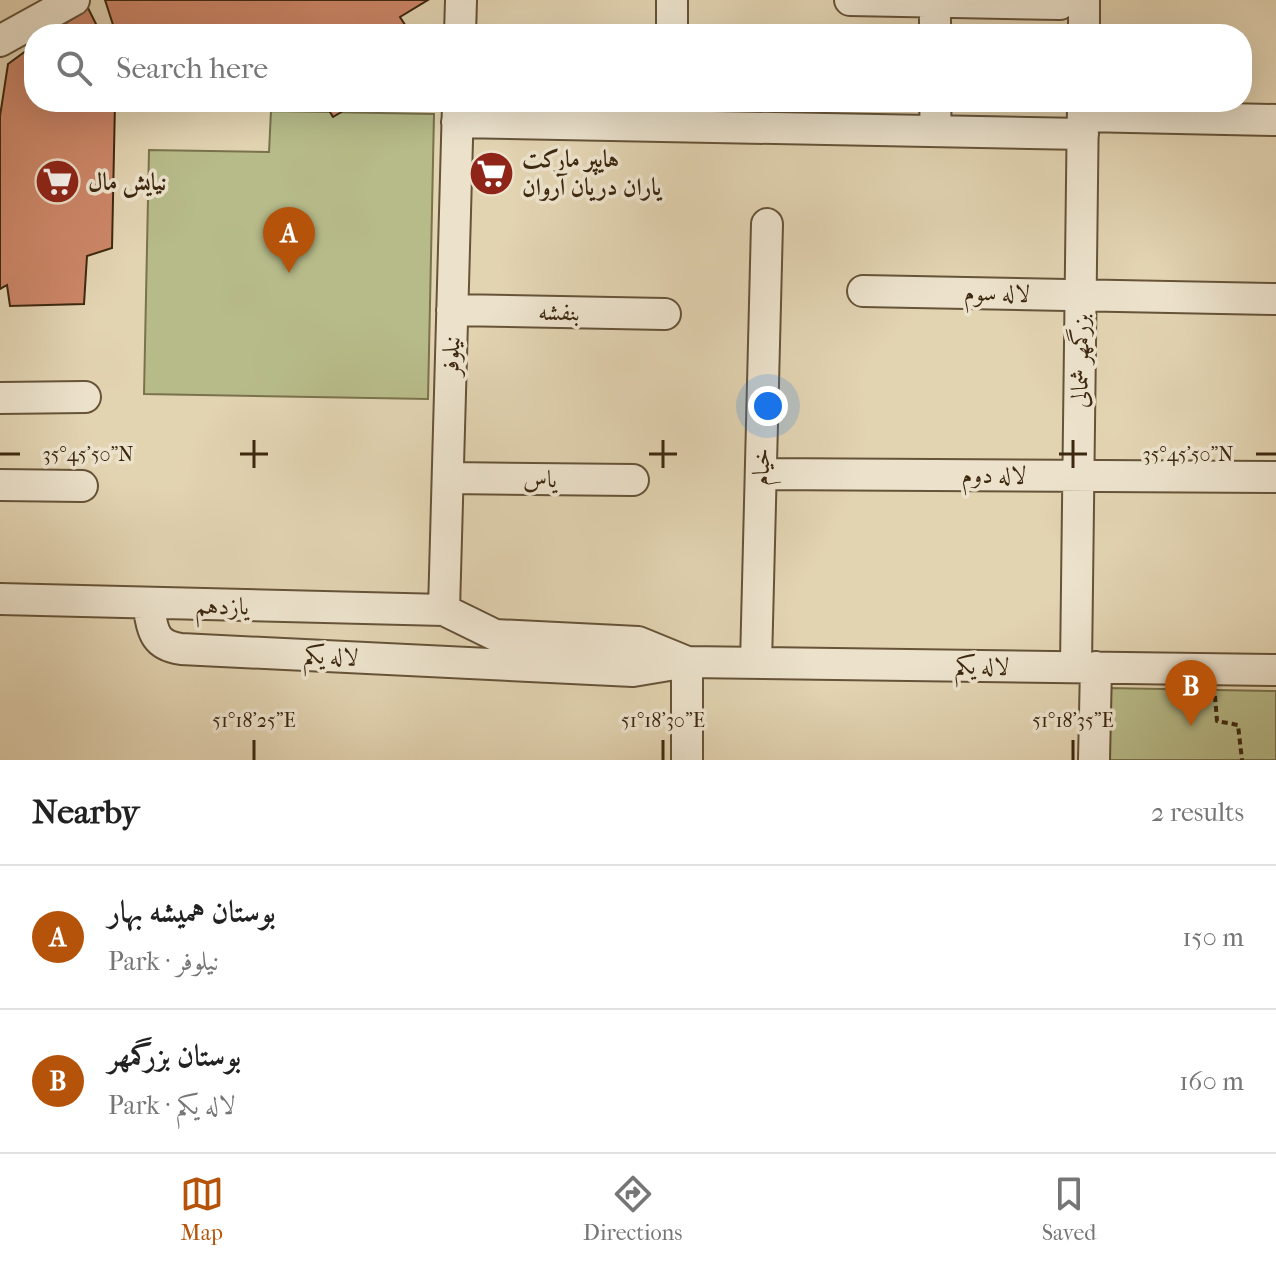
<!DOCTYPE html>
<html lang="en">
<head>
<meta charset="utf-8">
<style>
  body { margin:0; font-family:"IM FELL French Canon",Amiri,serif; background:#f6f6f6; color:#222 }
  .you { position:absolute; left:768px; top:406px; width:28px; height:28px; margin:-20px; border:6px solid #fff; border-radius:50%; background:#1a73e8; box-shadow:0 0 0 12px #1a73e833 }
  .badge { display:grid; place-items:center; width:52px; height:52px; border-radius:50%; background:#b45309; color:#fff; font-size:26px; font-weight:700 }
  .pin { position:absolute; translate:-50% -66px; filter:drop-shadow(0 2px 4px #0008) }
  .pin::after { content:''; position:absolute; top:42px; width:28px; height:24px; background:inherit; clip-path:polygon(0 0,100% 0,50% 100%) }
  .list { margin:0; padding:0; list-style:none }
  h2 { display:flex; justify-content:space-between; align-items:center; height:104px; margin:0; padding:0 32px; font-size:34px }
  h2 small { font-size:26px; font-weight:400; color:#767676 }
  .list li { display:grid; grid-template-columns:52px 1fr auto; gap:24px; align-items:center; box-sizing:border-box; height:144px; padding:0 32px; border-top:2px solid #e0e0e0 }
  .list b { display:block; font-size:30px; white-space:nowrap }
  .list p { margin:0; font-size:26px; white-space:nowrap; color:#767676 }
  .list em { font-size:26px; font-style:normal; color:#767676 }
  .icon { flex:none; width:44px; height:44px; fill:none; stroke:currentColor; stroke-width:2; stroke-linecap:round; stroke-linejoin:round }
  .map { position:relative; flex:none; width:1276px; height:760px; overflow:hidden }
  .search { position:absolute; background:#fff; box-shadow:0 8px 32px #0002; left:24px; right:24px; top:24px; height:88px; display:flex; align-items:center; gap:20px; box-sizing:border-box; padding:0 28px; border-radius:32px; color:#767676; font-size:30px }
  .sheet { height:392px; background:#fff }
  nav { display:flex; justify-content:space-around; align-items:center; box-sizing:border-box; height:112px; border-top:2px solid #e0e0e0; background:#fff; font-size:22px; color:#767676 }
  nav a { display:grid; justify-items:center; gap:4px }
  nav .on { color:#b45309 }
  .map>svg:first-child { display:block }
  .green { fill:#b7bb89; stroke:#7a724c; stroke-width:2 }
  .building { fill:#cc8668; stroke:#3d280f; stroke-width:2 }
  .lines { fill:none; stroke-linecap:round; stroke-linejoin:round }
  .minor-casing { stroke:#665338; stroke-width:34 }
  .path { stroke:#3d280f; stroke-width:4; stroke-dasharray:6 4; stroke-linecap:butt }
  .minor { stroke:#ece2cc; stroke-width:30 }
  .ticks { fill:none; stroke:#3d280f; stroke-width:3 }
  .labels { text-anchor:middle; stroke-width:7; stroke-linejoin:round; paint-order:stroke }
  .poi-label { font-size:24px; font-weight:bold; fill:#3d280f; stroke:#ece2cc; text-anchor:start }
  .street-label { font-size:24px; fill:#3d280f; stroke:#ece2cc }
  .ticks-label { font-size:20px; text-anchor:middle; fill:#3d280f; stroke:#ece2cc; stroke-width:7; stroke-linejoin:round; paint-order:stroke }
</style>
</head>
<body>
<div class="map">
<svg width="1276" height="760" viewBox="0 0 1276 760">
  <rect width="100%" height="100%" fill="#e2d3b1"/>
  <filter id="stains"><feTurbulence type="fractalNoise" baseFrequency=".0025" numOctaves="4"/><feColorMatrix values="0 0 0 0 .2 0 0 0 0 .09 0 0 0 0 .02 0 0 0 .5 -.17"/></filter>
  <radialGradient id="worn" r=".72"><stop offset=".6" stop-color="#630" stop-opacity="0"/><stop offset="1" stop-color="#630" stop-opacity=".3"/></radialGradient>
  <path class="green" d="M271 111 434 114 428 399 144 394 149 150 269 152Z
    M1107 688 1276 691V760H1105Z"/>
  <path class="building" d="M105 0H428L400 17 411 34H116Z
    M88 8 101 34H50Z
    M34 45V102H115L112 248 87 256 84 304 10 306 7 285 0 289V116L8 64Z
    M141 102H160L145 110Z
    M324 102H358L333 117Z"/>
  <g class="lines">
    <defs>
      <path id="minor" d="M672 0V34
        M850 0 1060 4
        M935 0V34
        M460 34 461 0
        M1084 34V0
        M0 41 74 0
        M935 102 936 131
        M1083 116 1276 120
        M457 122 1083 134
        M863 291 1276 299
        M452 310 665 314
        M0 398 85 397
        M761 474 1276 477
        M448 478 633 480
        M0 485 82 486
        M0 599 444 610 495 635 638 642 687 662
        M148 605C153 630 153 645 181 649L633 671 687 662 1276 670
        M444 610 458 104
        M687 662V760
        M756 663 767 224
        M1076 667 1083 102
        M1094 760 1096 667"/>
    </defs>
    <use href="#minor" class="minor-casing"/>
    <path class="path" d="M1215 696 1217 721 1238 725 1242 760"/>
    <use href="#minor" class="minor"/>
  </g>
  <path class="ticks" d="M254 440V468M663 440V468M1073 440V468M0 454H20M240 454H268M649 454H677M1059 454H1087M1256 454H1276M254 740V760M663 740V760M1073 740V760"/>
  <defs>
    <symbol id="supermarket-disc" viewBox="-11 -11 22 22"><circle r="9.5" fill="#8f2418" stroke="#ece2cc"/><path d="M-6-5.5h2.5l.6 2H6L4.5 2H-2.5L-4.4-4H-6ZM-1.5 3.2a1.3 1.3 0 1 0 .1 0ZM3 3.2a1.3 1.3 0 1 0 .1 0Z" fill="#fff"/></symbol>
  </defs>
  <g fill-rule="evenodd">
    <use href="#supermarket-disc" x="466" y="148" width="51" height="51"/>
    <use href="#supermarket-disc" x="32" y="156" width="51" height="51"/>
  </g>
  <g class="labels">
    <g class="poi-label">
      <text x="522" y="167">هایپر مارکت<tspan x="522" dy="28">یاران دریان آروان</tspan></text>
      <text x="88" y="190">نیایش مال</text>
    </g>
    <g class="street-label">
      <text transform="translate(997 293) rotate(1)" y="8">لاله سوم</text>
      <text transform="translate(559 312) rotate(1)" y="8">بنفشه</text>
      <text transform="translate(451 356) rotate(-88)" y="8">نیلوفر</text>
      <text transform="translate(1080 361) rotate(-89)" y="8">بزرگمهر شمالی</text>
      <text transform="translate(761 467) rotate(-89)" y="8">خیام</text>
      <text x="994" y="483">لاله دوم</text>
      <text transform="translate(540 479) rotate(1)" y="8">یاس</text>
      <text transform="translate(222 606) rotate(1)" y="8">یازدهم</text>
      <text transform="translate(331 656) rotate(3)" y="8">لاله یکم</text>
      <text transform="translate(982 666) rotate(1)" y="8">لاله یکم</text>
    </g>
  </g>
  <g class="ticks-label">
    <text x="88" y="461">35°45'50"N</text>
    <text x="1188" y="461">35°45'50"N</text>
    <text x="254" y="727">51°18'25"E</text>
    <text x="663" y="727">51°18'30"E</text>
    <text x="1073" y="727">51°18'35"E</text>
  </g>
  <rect width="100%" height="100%" filter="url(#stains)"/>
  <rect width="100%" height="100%" fill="url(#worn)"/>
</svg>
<div class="you"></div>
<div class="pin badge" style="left:289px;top:273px">A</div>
<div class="pin badge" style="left:1191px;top:726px">B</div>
<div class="search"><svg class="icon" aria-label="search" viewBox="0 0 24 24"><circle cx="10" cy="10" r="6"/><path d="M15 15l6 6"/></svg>Search here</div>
</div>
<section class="sheet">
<h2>Nearby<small>2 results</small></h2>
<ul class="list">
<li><span class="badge">A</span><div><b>بوستان همیشه بهار</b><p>Park · نیلوفر</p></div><em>150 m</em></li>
<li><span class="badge">B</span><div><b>بوستان بزرگمهر</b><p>Park · لاله یکم</p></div><em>160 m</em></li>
</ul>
</section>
<nav>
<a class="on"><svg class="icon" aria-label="map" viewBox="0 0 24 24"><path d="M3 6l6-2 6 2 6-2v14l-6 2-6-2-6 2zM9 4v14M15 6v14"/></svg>Map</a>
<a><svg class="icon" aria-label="directions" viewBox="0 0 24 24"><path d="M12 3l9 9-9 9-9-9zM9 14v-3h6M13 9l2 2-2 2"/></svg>Directions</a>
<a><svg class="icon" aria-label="saved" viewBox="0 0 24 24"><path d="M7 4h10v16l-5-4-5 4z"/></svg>Saved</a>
</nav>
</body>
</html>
